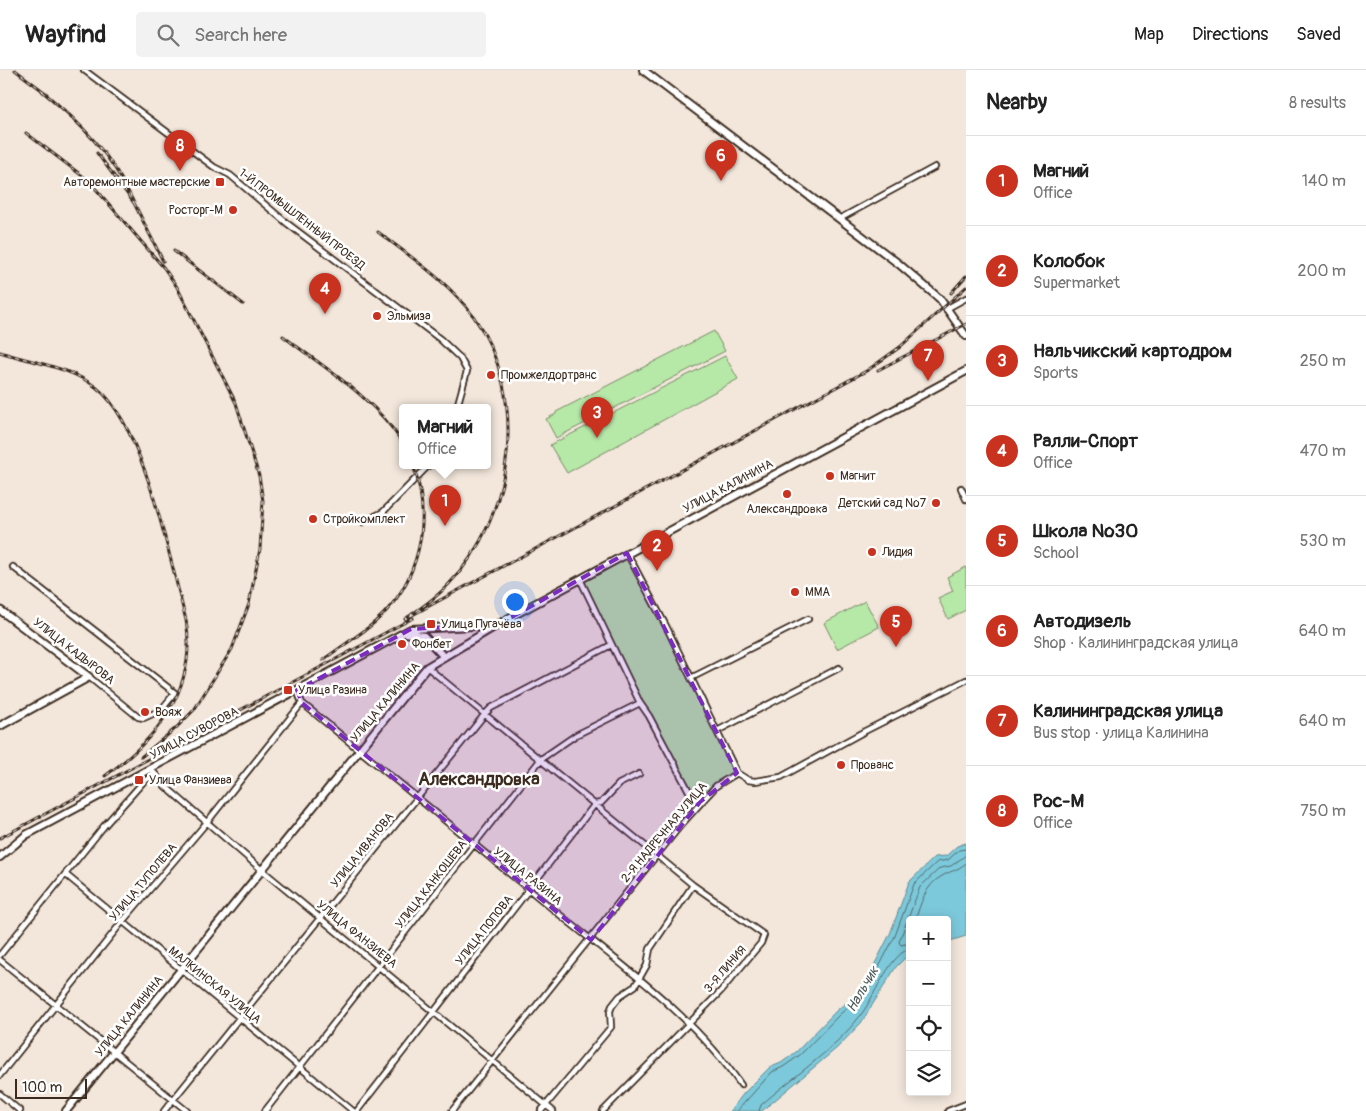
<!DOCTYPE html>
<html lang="en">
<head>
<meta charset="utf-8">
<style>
  body { margin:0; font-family:Pangolin,sans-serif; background:#f2f2f2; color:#222 }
  .controls { position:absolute; right:15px; bottom:15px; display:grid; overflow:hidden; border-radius:5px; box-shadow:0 2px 12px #0003 }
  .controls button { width:45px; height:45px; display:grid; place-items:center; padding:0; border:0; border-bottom:1px solid #e0e0e0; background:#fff; color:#222; font:25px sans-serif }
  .scale { position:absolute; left:15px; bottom:12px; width:72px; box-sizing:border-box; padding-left:5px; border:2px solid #3b2a1e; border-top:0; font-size:14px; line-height:18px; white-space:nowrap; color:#3b2a1e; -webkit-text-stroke:4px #fff; paint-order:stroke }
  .you { position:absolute; left:514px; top:531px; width:18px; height:18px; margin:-12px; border:4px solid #fff; border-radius:50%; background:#1a73e8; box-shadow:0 0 0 8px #1a73e833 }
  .badge { display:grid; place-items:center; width:32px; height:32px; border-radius:50%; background:#c8321e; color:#fff; font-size:16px; font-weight:700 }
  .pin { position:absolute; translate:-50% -41px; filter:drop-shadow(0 1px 2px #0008) }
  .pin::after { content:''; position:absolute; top:26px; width:18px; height:15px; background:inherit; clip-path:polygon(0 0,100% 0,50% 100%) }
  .popup { position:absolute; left:399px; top:334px; width:92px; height:65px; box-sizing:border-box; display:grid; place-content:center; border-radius:5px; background:#fff; filter:drop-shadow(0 1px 4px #0005); font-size:16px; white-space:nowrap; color:#767676 }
  .popup b { font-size:19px; color:#222 }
  .popup::after { content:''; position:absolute; left:50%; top:100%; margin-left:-10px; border:10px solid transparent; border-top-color:#fff }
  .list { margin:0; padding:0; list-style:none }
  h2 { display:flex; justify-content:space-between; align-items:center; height:65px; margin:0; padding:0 20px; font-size:21px }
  h2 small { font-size:16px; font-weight:400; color:#767676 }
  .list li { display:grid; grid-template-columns:32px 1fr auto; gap:15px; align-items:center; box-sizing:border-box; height:90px; padding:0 20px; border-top:1px solid #e0e0e0 }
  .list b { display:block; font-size:19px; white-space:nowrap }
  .list p { margin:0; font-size:16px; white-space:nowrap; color:#767676 }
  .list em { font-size:16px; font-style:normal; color:#767676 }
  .icon { flex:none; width:28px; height:28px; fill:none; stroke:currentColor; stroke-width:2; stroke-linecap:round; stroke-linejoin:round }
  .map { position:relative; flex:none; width:966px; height:1041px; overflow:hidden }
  header { display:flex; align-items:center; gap:30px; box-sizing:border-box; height:70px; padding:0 25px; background:#fff; border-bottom:1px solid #e0e0e0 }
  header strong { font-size:24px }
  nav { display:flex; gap:28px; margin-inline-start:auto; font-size:18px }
  .search { width:350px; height:45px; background:#f2f2f2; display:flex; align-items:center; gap:12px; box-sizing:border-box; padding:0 18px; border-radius:5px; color:#767676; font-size:19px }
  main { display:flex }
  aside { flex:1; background:#fff }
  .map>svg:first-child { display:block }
  .green { fill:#b6e8a8; stroke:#788963 }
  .water { fill:#7cc9db; stroke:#62898f }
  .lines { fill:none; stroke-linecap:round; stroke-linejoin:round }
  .shore { stroke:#556a6a; stroke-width:1 }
  .street-casing { stroke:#3b2a1e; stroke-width:8 }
  .secondary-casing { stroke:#3b2a1e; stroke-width:10 }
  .street { stroke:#fff; stroke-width:4.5 }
  .secondary { stroke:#fff; stroke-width:6 }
  .rail-casing { stroke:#3b2a1e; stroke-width:3 }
  .rail { stroke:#fff; stroke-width:1; stroke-dasharray:4; stroke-linecap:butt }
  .marked { fill:#7b2cbf; fill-opacity:0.2; stroke:#7b2cbf; stroke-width:4; stroke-dasharray:10 6; stroke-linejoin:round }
  .poi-dot { fill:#c8321e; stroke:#fff; stroke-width:2 }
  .labels { text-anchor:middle; stroke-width:5; stroke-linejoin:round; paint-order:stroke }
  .poi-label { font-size:12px; fill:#3b2a1e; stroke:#fff; text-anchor:start }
  .street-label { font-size:12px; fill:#3b2a1e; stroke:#fff }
  .water-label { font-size:14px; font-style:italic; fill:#4e5a57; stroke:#fff }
  .district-label { font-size:18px; font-weight:bold; fill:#3b2a1e; stroke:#fff }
</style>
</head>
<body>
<header>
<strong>Wayfind</strong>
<div class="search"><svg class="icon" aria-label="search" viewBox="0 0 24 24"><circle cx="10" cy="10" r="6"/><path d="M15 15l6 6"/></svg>Search here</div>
<nav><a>Map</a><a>Directions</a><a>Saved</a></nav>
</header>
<main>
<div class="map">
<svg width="966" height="1041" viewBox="0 0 966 1041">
  <rect width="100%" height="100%" fill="#f3e7dc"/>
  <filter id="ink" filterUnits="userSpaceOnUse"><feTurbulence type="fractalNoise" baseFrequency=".02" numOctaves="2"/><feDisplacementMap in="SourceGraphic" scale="10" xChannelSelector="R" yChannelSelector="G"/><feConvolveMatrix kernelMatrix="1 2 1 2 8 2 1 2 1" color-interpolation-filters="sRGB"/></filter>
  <g filter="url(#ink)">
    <path class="green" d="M714 261 725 281 556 368 546 349 556 344V342Z
      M725 286 738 309 567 403 550 375Z
      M627 484 737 703 700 732 690 723 580 509Z
      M966 497V540L948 549 938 528 953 521 947 507Z
      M865 531 879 557 837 579 824 553Z"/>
    <path class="water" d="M966 773V866L947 872V850H910V883L896 897 861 953 837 978 762 1041H730L744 1023 769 998 781 993 796 982 837 940 861 921 890 864 909 812 935 787 946 786 957 776Z"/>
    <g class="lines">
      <path class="shore" d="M915 850C921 834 925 815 942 806 952 800 955 802 966 793
        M910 873 901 875 899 872 920 817 940 798 951 796 966 785
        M737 1041 772 1002 783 997 800 985 840 944 865 924 895 866 914 814 937 792 948 790 959 780 966 779
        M759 1041 761 1035C794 1006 841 975 865 939 874 925 893 881 910 879"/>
      <defs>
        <path id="street" d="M84 0 214 97 230 105 288 154 440 269 460 288 467 301 457 337
          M841 148 935 97
          M946 239 966 228
          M961 418 966 429
          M363 452 383 442 429 395
          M627 483 666 556 737 703
          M13 497 175 623 161 640 144 648 138 647 89 607
          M580 509 640 633 649 646 690 723 700 732
          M427 597 693 815 764 865 761 873 720 922 603 1041
          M691 608 808 549
          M297 620 302 633C385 702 469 771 554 840 618 892 694 946 741 1015
          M717 661 839 598
          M151 699 165 716 262 800 553 1041
          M737 703 748 710 755 711 781 707 865 661 966 610
          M65 804 353 1041
          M0 885 104 756 144 711 155 705
          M0 890 187 1041
          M0 1005 122 852 208 751 302 633
          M0 1024 20 1041
          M164 1041 485 644 491 638 611 575
          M265 1041 541 689 576 665 640 633
          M357 1041 595 734 601 733 619 714 639 704
          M452 1041 680 756 716 716 737 703
          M541 1041 611 957 610 941 612 936 620 926 635 916 647 895 650 879 693 815
          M948 1041 966 1034"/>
        <path id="secondary" d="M643 0 899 194 940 229 966 266
          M0 540 89 607 0 656
          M406 563 424 566 444 587
          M0 787 26 765 411 559 495 555
          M66 1041 427 597 514 545 966 301"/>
      </defs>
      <use href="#street" class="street-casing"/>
      <use href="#secondary" class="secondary-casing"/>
      <use href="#street" class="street"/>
      <use href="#secondary" class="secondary"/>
      <defs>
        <path id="rail" d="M15 0 47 24
          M42 21C82 54 112 85 134 133L97 83
          M26 63 89 111 164 198 177 217 236 333 259 406 263 431 260 479 249 534 232 579 194 640 176 658 141 687
          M134 133 163 191
          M378 162C412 188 449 212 474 247 529 326 515 445 449 514 436 528 421 538 405 549L868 300 900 277 966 217
          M174 181 243 234
          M951 223 966 206
          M283 266C324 298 374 327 402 372
          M0 282C31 292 71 297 97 318 144 355 170 491 186 550 198 619 157 669 105 706
          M878 300 966 254
          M323 590C340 577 359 566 375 552 420 513 433 449 413 395
          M0 768 413 548"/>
      </defs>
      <use href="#rail" class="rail-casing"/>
      <use href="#rail" class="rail"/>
    </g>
  </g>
  <path class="marked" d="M627 483 737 703 700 732 591 870 302 633 297 620 411 559 499 554Z"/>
  <g class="poi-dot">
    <rect x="215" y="107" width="10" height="10" rx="2.5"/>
    <circle cx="233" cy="140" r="5"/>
    <circle cx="377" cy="246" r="5"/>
    <circle cx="491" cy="305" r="5"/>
    <circle cx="830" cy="406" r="5"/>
    <circle cx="787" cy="424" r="5"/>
    <circle cx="936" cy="433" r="5"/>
    <circle cx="313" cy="449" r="5"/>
    <circle cx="872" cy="482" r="5"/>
    <circle cx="795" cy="522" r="5"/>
    <rect x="426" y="549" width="10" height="10" rx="2.5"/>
    <circle cx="402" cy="574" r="5"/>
    <rect x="283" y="615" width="10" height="10" rx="2.5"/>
    <circle cx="145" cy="642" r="5"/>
    <circle cx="841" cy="695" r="5"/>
    <rect x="134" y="705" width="10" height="10" rx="2.5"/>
  </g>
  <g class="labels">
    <g class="poi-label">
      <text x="210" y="116" text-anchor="end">Авторемонтные мастерские</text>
      <text x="223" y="144" text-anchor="end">Росторг-М</text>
      <text x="387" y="250">Эльмиза</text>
      <text x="501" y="309">Промжелдортранс</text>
      <text x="840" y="410">Магнит</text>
      <text x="926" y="437" text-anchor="end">Детский сад №7</text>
      <text x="787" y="443" text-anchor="middle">Александровка</text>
      <text x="323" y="453">Стройкомплект</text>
      <text x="882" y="486">Лидия</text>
      <text x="805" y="526">MMA</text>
      <text x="441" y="558">Улица Пугачёва</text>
      <text x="412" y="578">Фонбет</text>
      <text x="298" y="624">Улица Разина</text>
      <text x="155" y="646">Вояж</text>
      <text x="851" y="699">Прованс</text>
      <text x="149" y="714">Улица Фанзиева</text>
    </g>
    <g class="street-label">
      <text transform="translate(302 149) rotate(38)" y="4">1-Й ПРОМЫШЛЕННЫЙ ПРОЕЗД</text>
      <text transform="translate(728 416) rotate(-28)" y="4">УЛИЦА КАЛИНИНА</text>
      <text transform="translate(74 581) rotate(38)" y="4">УЛИЦА КАДЫРОВА</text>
      <text transform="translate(385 632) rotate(-50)" y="4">УЛИЦА КАЛИНИНА</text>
      <text transform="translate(194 663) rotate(-28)" y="4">УЛИЦА СУВОРОВА</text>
      <text transform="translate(664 762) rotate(-50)" y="4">2-Я НАДРЕЧНАЯ УЛИЦА</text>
      <text transform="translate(362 780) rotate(-51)" y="4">УЛИЦА ИВАНОВА</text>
      <text transform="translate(528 806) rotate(39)" y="4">УЛИЦА РАЗИНА</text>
      <text transform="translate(143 812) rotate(-50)" y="4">УЛИЦА ТУПОЛЕВА</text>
      <text transform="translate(431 814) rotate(-52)" y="4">УЛИЦА КАНКОШЕВА</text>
      <text transform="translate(484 860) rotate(-52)" y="4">УЛИЦА ПОПОВА</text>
      <text transform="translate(357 864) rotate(39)" y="4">УЛИЦА ФАНЗИЕВА</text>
      <text transform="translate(725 899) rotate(-49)" y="4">3-Я ЛИНИЯ</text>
      <text transform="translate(215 915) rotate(39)" y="4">МАЛКИНСКАЯ УЛИЦА</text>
      <text transform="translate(129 946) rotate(-51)" y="4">УЛИЦА КАЛИНИНА</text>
    </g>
    <g class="water-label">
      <text transform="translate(862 919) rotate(-60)" y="5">Нальчик</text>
    </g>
    <g class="district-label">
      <text x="479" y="715">Александровка</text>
    </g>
  </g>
</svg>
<div class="controls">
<button>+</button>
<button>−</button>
<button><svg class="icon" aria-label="locate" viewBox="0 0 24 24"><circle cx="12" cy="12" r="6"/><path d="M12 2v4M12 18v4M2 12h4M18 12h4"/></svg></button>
<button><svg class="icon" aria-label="layers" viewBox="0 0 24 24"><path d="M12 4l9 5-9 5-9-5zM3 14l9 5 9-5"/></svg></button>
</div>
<div class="scale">100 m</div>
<div class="you"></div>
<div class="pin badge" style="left:445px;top:456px">1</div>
<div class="popup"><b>Магний</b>Office</div>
<div class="pin badge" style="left:657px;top:501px">2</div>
<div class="pin badge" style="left:597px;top:368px">3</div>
<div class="pin badge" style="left:325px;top:244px">4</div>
<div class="pin badge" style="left:896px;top:577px">5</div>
<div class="pin badge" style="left:721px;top:111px">6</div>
<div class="pin badge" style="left:928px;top:311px">7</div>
<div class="pin badge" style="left:180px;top:101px">8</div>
</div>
<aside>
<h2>Nearby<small>8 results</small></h2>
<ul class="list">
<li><span class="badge">1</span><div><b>Магний</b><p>Office</p></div><em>140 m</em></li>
<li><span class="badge">2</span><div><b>Колобок</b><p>Supermarket</p></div><em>200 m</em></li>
<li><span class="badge">3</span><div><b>Нальчикский картодром</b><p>Sports</p></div><em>250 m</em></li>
<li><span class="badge">4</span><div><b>Ралли-Спорт</b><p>Office</p></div><em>470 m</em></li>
<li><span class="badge">5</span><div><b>Школа №30</b><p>School</p></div><em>530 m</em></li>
<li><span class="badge">6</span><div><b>Автодизель</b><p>Shop · Калининградская улица</p></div><em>640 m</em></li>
<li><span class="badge">7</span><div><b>Калининградская улица</b><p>Bus stop · улица Калинина</p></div><em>640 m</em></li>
<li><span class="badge">8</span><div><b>Рос-М</b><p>Office</p></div><em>750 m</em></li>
</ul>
</aside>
</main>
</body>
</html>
